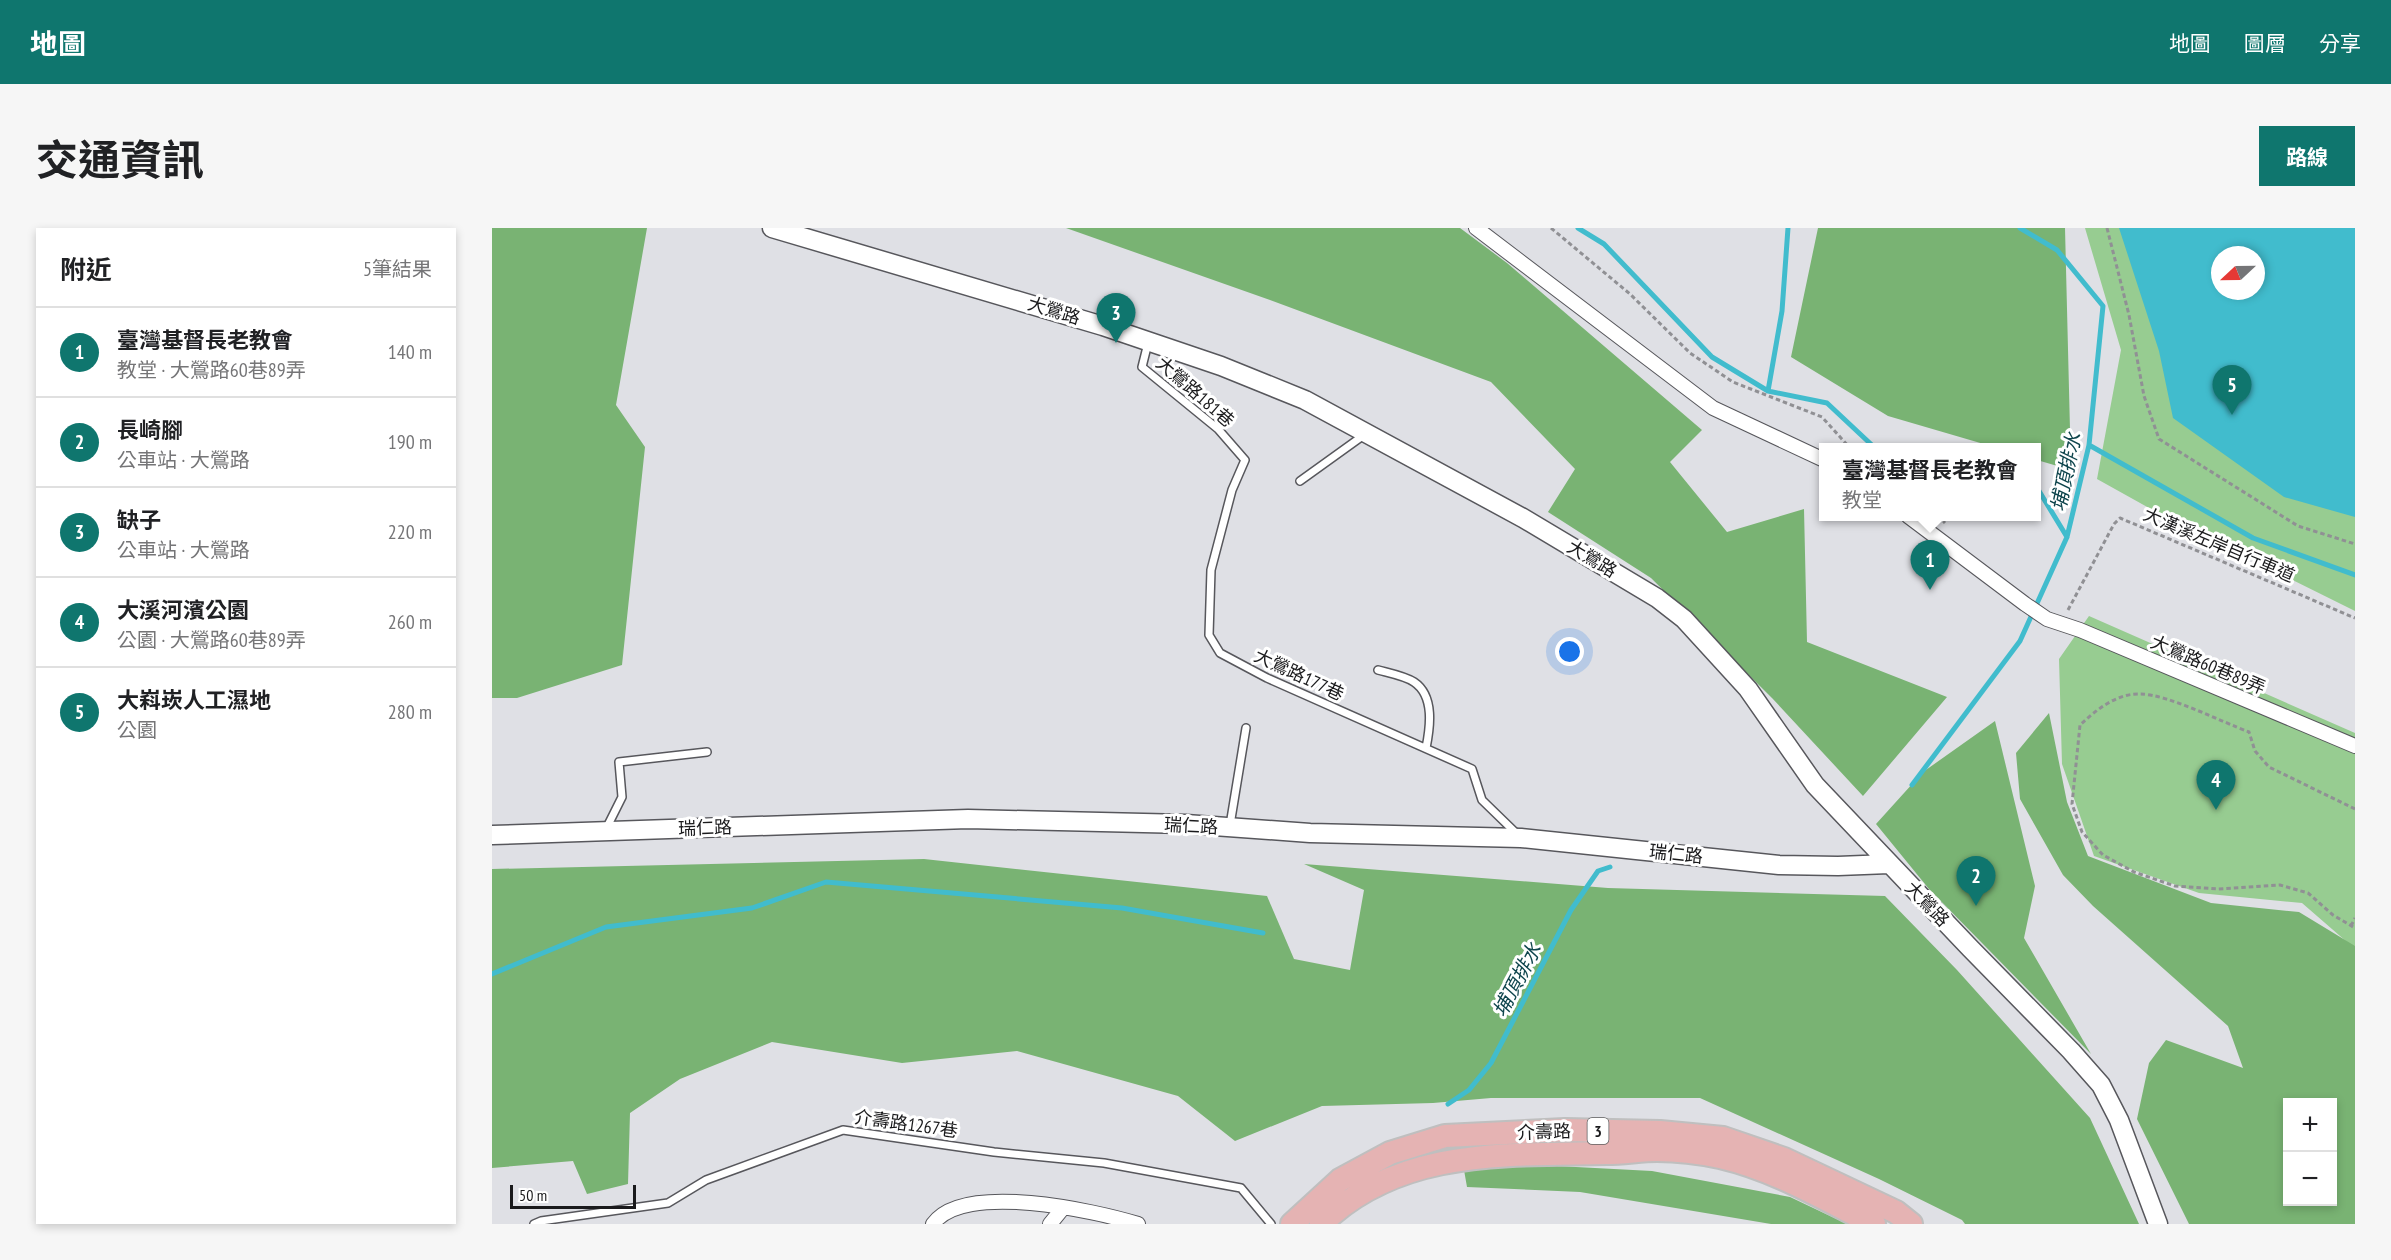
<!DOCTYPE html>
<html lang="zh-TW">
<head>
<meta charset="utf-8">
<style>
  body { margin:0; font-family:"PT Sans Narrow","Noto Sans TC",sans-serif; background:#f6f6f6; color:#202124 }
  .controls { position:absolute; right:18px; bottom:18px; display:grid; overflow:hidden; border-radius:0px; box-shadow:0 3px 9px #0003 }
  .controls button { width:54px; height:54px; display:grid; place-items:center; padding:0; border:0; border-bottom:2px solid #e0e0e0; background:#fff; color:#202124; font:30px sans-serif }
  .compass { position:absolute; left:1719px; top:18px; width:54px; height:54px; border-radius:50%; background:#fff; box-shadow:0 3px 9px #0003; rotate:248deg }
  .scale { position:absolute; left:18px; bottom:15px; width:126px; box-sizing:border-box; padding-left:6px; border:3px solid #1a1a1c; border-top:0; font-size:16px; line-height:21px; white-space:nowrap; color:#1a1a1c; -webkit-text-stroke:4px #fff; paint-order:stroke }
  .you { position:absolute; left:1078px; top:424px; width:21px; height:21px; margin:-15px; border:4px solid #fff; border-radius:50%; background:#1a73e8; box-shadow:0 0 0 9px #1a73e833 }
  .badge { display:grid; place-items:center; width:39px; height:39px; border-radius:50%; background:#0f766e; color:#fff; font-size:20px; font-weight:700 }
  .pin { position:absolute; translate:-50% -50px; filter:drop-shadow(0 2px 3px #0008) }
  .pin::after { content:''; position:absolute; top:32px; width:21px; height:18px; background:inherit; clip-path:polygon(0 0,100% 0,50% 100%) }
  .popup { position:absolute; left:1327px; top:215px; width:222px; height:78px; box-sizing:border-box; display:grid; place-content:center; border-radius:0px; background:#fff; filter:drop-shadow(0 2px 4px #0005); font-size:20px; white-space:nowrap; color:#757577 }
  .popup b { font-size:22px; color:#202124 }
  .popup::after { content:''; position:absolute; left:50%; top:100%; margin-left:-12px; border:12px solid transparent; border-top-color:#fff }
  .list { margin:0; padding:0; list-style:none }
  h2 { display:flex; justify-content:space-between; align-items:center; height:78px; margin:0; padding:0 24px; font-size:26px }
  h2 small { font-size:20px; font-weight:400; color:#757577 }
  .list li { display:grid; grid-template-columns:39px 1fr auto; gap:18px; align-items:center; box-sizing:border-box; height:90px; padding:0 24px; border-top:2px solid #e0e0e0 }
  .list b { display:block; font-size:22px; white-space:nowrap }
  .list p { margin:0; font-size:20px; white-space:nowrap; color:#757577 }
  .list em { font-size:20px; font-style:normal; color:#757577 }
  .map { position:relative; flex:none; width:1863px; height:996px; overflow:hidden; border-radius:0px }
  header { display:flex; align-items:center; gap:36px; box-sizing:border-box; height:84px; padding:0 30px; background:#0f766e; color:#fff }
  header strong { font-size:28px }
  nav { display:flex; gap:33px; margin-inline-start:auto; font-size:21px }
  .intro { display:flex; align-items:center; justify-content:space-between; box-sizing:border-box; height:144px; padding:0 36px }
  h1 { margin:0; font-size:42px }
  .button { padding:15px 27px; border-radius:0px; background:#0f766e; color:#fff; font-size:21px; font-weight:700 }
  main { display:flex; gap:36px; padding:0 36px }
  aside { flex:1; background:#fff; border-radius:0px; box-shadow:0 3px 9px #0003 }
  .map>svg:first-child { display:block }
  .green { fill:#97cc91; fill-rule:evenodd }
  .forest { fill:#79b373; fill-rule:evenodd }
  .water { fill:#41bccd; fill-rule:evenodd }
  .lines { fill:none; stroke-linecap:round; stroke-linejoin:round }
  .stream { stroke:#41bccd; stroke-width:5 }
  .service-casing { stroke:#57575c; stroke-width:10 }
  .minor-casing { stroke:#57575c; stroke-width:16 }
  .tertiary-casing { stroke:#57575c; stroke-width:21 }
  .primary-casing { stroke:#bfbfbf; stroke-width:26 }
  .path { stroke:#909094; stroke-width:3; stroke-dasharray:4.5 3; stroke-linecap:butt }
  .service { stroke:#fff; stroke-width:7 }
  .minor { stroke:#fff; stroke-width:14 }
  .tertiary { stroke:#fff; stroke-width:18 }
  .primary { stroke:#e5b3b3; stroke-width:22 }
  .labels { text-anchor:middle; stroke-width:6; stroke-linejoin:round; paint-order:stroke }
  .shield { fill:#fff; stroke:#5f5f60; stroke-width:1.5 }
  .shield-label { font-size:16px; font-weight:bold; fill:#1a1a1c }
  .street-label { font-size:18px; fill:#1a1a1c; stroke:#fff }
  .water-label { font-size:20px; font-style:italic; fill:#0f454d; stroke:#fff }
</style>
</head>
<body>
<header>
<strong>地圖</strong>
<nav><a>地圖</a><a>圖層</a><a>分享</a></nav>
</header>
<div class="intro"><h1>交通資訊</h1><a class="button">路線</a></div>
<main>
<aside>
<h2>附近<small>5筆結果</small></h2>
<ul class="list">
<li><span class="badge">1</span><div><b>臺灣基督長老教會</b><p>教堂 · 大鶯路60巷89弄</p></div><em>140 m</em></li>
<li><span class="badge">2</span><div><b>長崎腳</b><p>公車站 · 大鶯路</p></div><em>190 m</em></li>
<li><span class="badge">3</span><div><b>缺子</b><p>公車站 · 大鶯路</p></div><em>220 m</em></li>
<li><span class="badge">4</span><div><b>大溪河濱公園</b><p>公園 · 大鶯路60巷89弄</p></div><em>260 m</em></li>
<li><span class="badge">5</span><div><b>大嵙崁人工濕地</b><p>公園</p></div><em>280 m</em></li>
</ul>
</aside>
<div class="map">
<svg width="1863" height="996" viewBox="0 0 1863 996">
  <rect width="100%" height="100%" fill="#dfe0e5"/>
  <path class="green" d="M1593 0H1863V383L1675 290 1605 251 1629 122ZM1728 27H1764V63H1728Z
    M1597 388 1863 505V721L1810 675 1707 665 1602 628 1570 536 1567 431Z"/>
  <path class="forest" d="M0 0H155L124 177 153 219 130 437 25 470H0Z
    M574 0H968L1015 35 1210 202 1178 234 1235 304 1312 281 1315 414 1455 469 1371 568 1280 470 1159 350 1056 284 1083 241 999 154 778 72Z
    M1326 0H1573L1579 242 1545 232 1544 220 1502 219 1396 188 1299 129Z
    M1557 485 1575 574 1596 628 1719 675 1807 684 1863 718V996H1697L1645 891 1657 835 1674 812 1751 840 1736 798 1601 678 1571 647 1528 571 1524 525ZM1796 874H1840V974H1796Z
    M1503 493 1543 658 1532 710 1599 826 1437 661 1384 596 1431 544Z
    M432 631 775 668 802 731 858 742 872 662 812 636 1116 660 1393 668 1465 742 1598 890 1647 996H1473L1470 992 1387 951 1208 870H999L941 875 830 878 743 913 686 868 525 823 410 835 280 814 188 851 138 885 136 956 95 966 81 933 0 940V641Z
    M1046 937 1160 943 1298 969 1355 996H1279L1088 964 975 959 972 942Z"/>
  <path class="water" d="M1627 0H1863V289L1792 269 1681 190 1667 123ZM1728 27H1764V63H1728Z"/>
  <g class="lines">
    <path class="stream" d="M1086 0 1112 16 1220 129 1276 163 1335 175 1383 220
      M1276 163 1290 83 1296 0
      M1597 217 1761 310 1863 347
      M1544 258 1575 309
      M1420 557 1528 413 1575 309 1597 217 1611 78 1565 22 1528 0
      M0 746 114 699 260 680 334 654 630 680 771 705
      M956 876 977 862 999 835 1079 682 1106 643 1118 639"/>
    <defs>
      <path id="service" d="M656 115 650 139 726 201 753 232 740 262 719 342 717 407 728 425 775 450 980 541 990 572 1025 606
        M808 253 872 207
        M886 442C897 445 913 448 922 454 943 468 938 500 934 520
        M738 597 754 500
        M114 601 130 569 127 534 215 524
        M42 996 49 993 176 975 214 952 351 902 502 924 612 935 749 960 779 996"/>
      <path id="minor" d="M984 0 1221 180 1332 232
        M1416 288 1533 376 1555 391 1588 402 1863 518
        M441 996C471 953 603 983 646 996
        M558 996 571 980"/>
      <path id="tertiary" d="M280 0 611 98 729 138 813 172 1031 290 1165 370 1192 391 1256 461 1323 557 1478 720 1579 823 1609 857 1627 892 1666 996
        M0 607 476 591 694 596 818 605 1029 610 1287 637 1346 638 1397 636"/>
      <path id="primary" d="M800 996 848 952 898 925 953 908 1073 902 1168 904 1231 910 1292 931 1404 984 1419 996
        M829 996C907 920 1014 927 1115 925 1132 925 1149 922 1165 922 1185 922 1209 925 1228 929 1284 942 1332 971 1382 996"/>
    </defs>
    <use href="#service" class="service-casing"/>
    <use href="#minor" class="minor-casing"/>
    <use href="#tertiary" class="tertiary-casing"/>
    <use href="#primary" class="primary-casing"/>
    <path class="path" d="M1059 0 1138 66 1198 125 1241 154 1330 189 1358 220
      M1615 0 1637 87 1652 168 1667 211 1806 298 1863 316
      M1446 288 1453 295
      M1576 382 1622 296 1628 290 1863 390
      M1863 581 1777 539 1763 523 1757 504C1730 494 1675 466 1648 466 1625 465 1604 482 1588 497L1580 576 1590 604 1611 627 1642 644 1683 658 1726 661 1788 657 1816 665 1841 687 1863 700
      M1859 698 1863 690"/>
    <use href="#service" class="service"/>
    <use href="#minor" class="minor"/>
    <use href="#tertiary" class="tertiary"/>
    <use href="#primary" class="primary"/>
  </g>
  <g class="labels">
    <rect class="shield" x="1095.5" y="890" width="21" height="26" rx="4.5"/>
    <g class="shield-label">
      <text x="1106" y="909">3</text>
    </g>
    <g class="street-label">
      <text transform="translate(562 83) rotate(17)" y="6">大鶯路</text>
      <text transform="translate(703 164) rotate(41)" y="6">大鶯路181巷</text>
      <text transform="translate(1727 317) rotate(23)" y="6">大漢溪左岸自行車道</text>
      <text transform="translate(1100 331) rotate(31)" y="6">大鶯路</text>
      <text transform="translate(1716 437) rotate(23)" y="6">大鶯路60巷89弄</text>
      <text transform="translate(807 447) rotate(25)" y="6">大鶯路177巷</text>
      <text transform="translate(699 598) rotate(3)" y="6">瑞仁路</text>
      <text transform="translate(213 600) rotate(-2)" y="6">瑞仁路</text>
      <text transform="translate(1184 626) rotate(6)" y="6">瑞仁路</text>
      <text transform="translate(1435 676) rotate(46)" y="6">大鶯路</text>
      <text transform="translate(414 896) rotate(8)" y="6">介壽路1267巷</text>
      <text transform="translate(1052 904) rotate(-2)" y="6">介壽路</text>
    </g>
    <g class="water-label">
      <text transform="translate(1574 244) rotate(-78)" y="7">埔頂排水</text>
      <text transform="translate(1025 752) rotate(-62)" y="7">埔頂排水</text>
    </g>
  </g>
</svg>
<div class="controls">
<button>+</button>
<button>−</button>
</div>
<svg class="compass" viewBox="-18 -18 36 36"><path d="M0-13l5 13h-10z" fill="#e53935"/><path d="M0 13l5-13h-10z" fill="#757577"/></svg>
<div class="scale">50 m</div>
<div class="you"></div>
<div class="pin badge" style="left:1438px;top:362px">1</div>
<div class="popup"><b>臺灣基督長老教會</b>教堂</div>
<div class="pin badge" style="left:1484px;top:678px">2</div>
<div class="pin badge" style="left:624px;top:115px">3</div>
<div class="pin badge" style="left:1724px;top:582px">4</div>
<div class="pin badge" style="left:1740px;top:187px">5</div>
</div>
</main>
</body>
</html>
